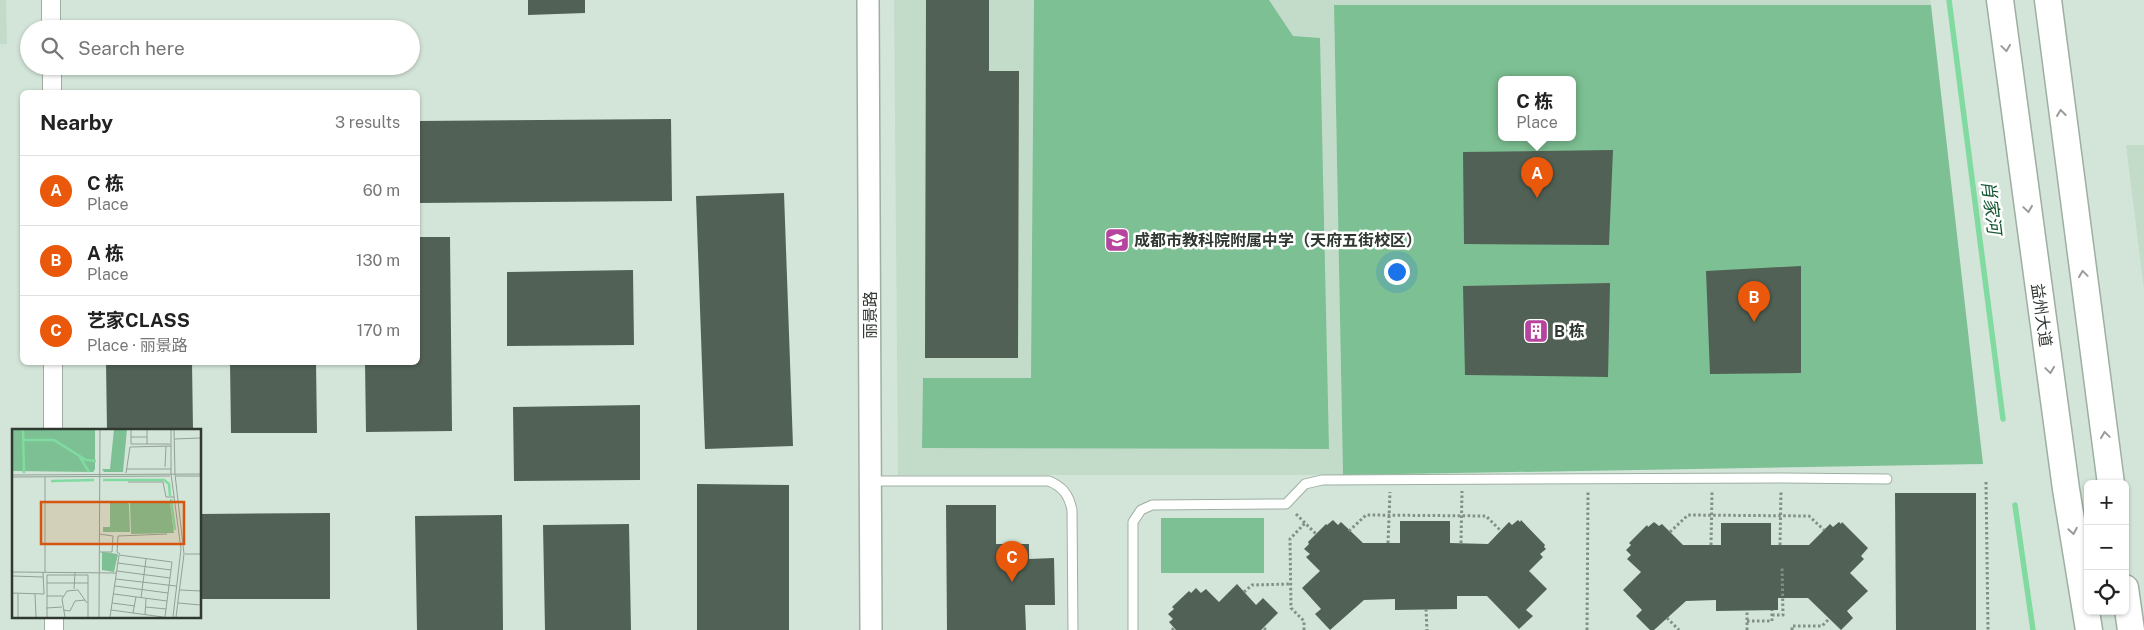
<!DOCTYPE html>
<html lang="en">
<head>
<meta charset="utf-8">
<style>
  body { margin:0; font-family:"Public Sans","Noto Sans SC",sans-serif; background:#f2f2f2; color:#222 }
  .controls { position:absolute; right:15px; bottom:15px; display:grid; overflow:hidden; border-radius:8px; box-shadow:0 1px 4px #0004 }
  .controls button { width:45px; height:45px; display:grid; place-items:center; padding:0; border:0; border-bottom:1px solid #e0e0e0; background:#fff; color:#222; font:25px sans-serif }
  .you { position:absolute; left:1396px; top:271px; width:18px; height:18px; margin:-12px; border:4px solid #fff; border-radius:50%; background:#1a73e8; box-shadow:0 0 0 8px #1a73e833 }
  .badge { display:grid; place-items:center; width:32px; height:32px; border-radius:50%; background:#ea580c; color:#fff; font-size:16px; font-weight:700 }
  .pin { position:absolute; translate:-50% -41px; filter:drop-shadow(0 1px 2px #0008) }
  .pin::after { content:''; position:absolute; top:26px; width:18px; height:15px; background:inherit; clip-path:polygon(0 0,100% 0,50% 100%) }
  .popup { position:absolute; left:1498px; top:76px; width:78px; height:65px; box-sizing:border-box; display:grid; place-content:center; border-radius:8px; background:#fff; filter:drop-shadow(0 1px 4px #0005); font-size:16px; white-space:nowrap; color:#767676 }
  .popup b { font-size:19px; color:#222 }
  .popup::after { content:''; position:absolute; left:50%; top:100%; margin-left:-10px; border:10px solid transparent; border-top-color:#fff }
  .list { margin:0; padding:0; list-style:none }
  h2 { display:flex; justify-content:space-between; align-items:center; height:65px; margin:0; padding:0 20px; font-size:21px }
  h2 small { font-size:16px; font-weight:400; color:#767676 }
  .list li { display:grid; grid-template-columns:32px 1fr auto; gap:15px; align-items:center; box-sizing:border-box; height:70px; padding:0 20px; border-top:1px solid #e0e0e0 }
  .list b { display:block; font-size:19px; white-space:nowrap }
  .list p { margin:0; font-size:16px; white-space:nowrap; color:#767676 }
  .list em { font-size:16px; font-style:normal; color:#767676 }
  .icon { flex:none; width:28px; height:28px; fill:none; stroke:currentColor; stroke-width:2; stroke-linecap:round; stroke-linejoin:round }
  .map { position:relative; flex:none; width:2144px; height:630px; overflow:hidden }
  .search { position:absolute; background:#fff; box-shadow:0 1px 4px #0004; left:20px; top:20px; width:400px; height:55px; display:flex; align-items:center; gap:12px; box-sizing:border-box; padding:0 18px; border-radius:28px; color:#767676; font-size:19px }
  .panel { position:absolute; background:#fff; box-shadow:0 1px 4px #0004; left:20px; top:90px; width:400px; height:275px; border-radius:8px }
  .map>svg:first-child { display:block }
  .built { fill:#c3dcca }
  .green { fill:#7dc093; fill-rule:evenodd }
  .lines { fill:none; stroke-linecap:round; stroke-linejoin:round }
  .stream { stroke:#81daa0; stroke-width:5.5 }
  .building { fill:#516155 }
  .service-casing { stroke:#9dafa2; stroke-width:11 }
  .minor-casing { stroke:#9dafa2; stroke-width:20 }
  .tertiary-casing { stroke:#9dafa2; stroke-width:24 }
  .primary-casing { stroke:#9dafa2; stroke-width:29 }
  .path { stroke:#828f85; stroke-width:3; stroke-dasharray:2.5 2.5; stroke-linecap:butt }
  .service { stroke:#fff; stroke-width:9 }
  .minor { stroke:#fff; stroke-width:18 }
  .tertiary { stroke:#fff; stroke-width:21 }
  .primary { stroke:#fff; stroke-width:26 }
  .oneway { stroke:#989c98 }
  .labels { text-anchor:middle; stroke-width:5; stroke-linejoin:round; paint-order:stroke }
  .poi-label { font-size:16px; font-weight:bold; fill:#303832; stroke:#fff; text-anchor:start }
  .street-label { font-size:16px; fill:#303832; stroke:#fff }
  .water-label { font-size:18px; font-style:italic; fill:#155732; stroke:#fff }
  .inset-river { fill:none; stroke:#81daa0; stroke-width:2.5 }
  .inset-road { fill:none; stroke:#92a096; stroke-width:1 }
  .view { fill:#d65610; fill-opacity:0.15; stroke:#d65610; stroke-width:2.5 }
  .inset-edge { fill:none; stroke:#303832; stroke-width:2.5 }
</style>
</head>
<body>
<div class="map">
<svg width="2144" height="630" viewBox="0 0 2144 630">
  <rect width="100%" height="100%" fill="#d3e5d8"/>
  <path class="built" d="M0 0H6L7 44H0Z
    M894 0H1930L1931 5H1334L1343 475H898Z
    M2126 145H2144V290Z"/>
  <path class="green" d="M1034 0H1269L1293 36 1320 38 1329 449 922 448 923 378H1031Z
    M1334 5H1931L1983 464 1343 475ZM1502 79H1572V137H1502Z
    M1161 518H1264V573H1161Z"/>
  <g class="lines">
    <path class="stream" d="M1949 0 2003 419
      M2015 505 2033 630"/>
  </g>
  <path class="building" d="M528 0H585V13L528 15Z
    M926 0H989V71H1019L1018 358H925Z
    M671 119 672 201 418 203V121Z
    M1613 150 1609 245 1464 244 1463 152Z
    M784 193 793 446 705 449 696 196Z
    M418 237H450L452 431 366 432 365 362H418Z
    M1801 266V373L1710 374 1706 271Z
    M633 270 634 345 507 346V272Z
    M1610 283 1608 377 1465 375 1463 286Z
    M106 362H192L193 430H107Z
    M230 362H316L317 433H231Z
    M640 405V480L514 481 513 407Z
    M697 484 789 485V630H697Z
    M1895 493H1976V630H1896Z
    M946 505H996V544H1029V559L1054 558 1055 605H1025L1026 630H947Z
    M330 513V599H200V514Z
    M502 515 503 630H417L415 516Z
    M1333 520 1338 525 1341 522 1363 543H1400V521H1450V543L1488 544 1509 522 1512 525 1518 520 1520 522 1521 520 1545 545 1544 547 1546 549 1540 554 1543 557 1529 571 1547 589 1526 610 1533 616 1519 629 1487 596H1457V609L1395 610V599L1364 600 1330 630 1315 614 1321 609 1302 588 1320 571 1306 557 1310 554 1304 549 1309 544 1308 542 1326 524 1327 525Z
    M1654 522 1659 526 1662 524 1683 545H1721V523H1771V545H1809L1830 524 1833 527 1839 522 1841 524 1842 522 1868 548 1861 556 1864 559 1850 573 1868 591 1847 611 1853 618 1841 630 1808 598H1778V610L1716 611V600L1686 601 1654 630H1650L1636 616 1642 610 1623 590 1641 572 1627 559 1631 555 1626 550 1631 545 1629 543 1647 525 1648 527Z
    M629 524 631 630H545L543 525Z
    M1237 584 1256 605 1263 598 1278 613 1261 630H1176L1169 622 1173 619 1168 614 1174 609 1172 607 1189 591 1191 593 1196 588 1201 593 1206 589 1219 602Z"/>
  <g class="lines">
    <defs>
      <path id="service" d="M870 481H1049C1063 487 1069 495 1072 510L1073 630
        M1133 630V522L1141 510 1152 505 1286 504 1305 484 1322 480 1781 478 1887 479"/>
      <path id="minor" d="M51 0V29
        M52 66V92
        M53 362V430
        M54 616V630"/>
      <path id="tertiary" d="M868 0 871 630"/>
      <path id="primary" d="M2000 0 2066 489 2089 630
        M2048 0 2111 484
        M2125 588 2131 630"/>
    </defs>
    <use href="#service" class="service-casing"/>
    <use href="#minor" class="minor-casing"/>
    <use href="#tertiary" class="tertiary-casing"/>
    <use href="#primary" class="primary-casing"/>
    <path class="path" d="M1986 482 1988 630
      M1296 514 1316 534
      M1349 531 1366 515 1486 516 1501 531
      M1670 532 1688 515 1809 516 1824 530
      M1388 543 1390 492
      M1461 543 1462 491
      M1711 545 1712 492
      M1780 545 1781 490
      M1244 592 1252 585 1291 584
      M1426 609 1427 630
      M1772 615H1783L1782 567
      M1667 618 1679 630
      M1747 621H1772V610
      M1264 628 1266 630
      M1172 630 1174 628
      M1304 630V621L1291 608 1290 539 1305 523
      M1587 630 1588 492
      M1747 630V610
      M1792 630V626H1822L1829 619"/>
    <use href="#service" class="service"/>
    <use href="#minor" class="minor"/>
    <use href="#tertiary" class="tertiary"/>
    <use href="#primary" class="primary"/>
  </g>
  <defs><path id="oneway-chevron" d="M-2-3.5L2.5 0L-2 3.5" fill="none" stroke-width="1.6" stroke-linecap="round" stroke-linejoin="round" transform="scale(1.25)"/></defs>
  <g class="oneway">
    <use href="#oneway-chevron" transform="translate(2006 48) rotate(82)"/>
    <use href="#oneway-chevron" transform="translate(2061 113) rotate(-97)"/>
    <use href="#oneway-chevron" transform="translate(2028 209) rotate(82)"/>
    <use href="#oneway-chevron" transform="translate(2083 274) rotate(-98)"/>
    <use href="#oneway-chevron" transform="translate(2050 370) rotate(82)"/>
    <use href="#oneway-chevron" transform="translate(2105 435) rotate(-98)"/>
    <use href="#oneway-chevron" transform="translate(2073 531) rotate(80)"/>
  </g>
  <defs>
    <symbol id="school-square" viewBox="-11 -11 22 22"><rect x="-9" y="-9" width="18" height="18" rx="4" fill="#b6449e" stroke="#fff"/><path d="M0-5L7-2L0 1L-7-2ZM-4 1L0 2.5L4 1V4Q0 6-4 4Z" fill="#fff"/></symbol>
    <symbol id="building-square" viewBox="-11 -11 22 22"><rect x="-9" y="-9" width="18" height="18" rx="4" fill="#b6449e" stroke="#fff"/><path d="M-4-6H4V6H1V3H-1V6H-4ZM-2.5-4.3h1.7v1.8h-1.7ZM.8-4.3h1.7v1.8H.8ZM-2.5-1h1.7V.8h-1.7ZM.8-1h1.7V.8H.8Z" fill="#fff"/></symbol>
  </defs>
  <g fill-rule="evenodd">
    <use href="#school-square" x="1103" y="226" width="28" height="28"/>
    <use href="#building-square" x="1522" y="317" width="28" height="28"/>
  </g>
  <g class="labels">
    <g class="poi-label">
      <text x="1134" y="246">成都市教科院附属中学（天府五街校区）</text>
      <text x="1554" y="337">B 栋</text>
    </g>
    <g class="street-label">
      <text transform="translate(870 315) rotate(-90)" y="6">丽景路</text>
      <text transform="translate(2042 315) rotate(82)" y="6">益州大道</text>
    </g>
    <g class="water-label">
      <text transform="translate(1991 207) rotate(83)" y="6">肖家河</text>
    </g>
  </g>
  <g transform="translate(12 429)">
    <rect width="189" height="189" fill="#d3e5d8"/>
    <path d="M0 0H83V40L81 43 0 42ZM102 0H115L111 43H92L90 40H98ZM114 72 117 75 118 103H91V98H98V73ZM118 73H158L162 104 119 105ZM90 123 106 125 102 143 90 141Z" fill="#7dc093"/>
    <path class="inset-river" d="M11 0 12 44M11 11H42L74 31 84 32M68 28 77 43M91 51H152L157 55 158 67M39 52 82 51M159 70 163 101"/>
    <path class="inset-road" d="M119 0V8H135M135 0V15H158M159 0V45L169 120 161 188M162 0 163 45 172 125 164 188M119 8V15H135M162 10 189 9M153 38 154 17M114 40H159M114 44 118 18 159 17M0 46 189 45M164 47H189M0 48 158 47M33 48V143M116 53H151L154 68H162M87 105 101 107 100 123H88M108 125 105 123 106 107 155 105M173 125H189M106 134 159 141M105 142 158 149M0 143 104 144M0 147 31 148M104 150 164 157M35 154H76V188M103 157 156 164M62 160 63 144M168 161 189 162M0 164 32 165 31 143M6 165V188M23 165 24 188M102 165 155 172M35 167H51M129 169 134 130M100 174 123 177M166 174 189 176M134 178 154 180M34 179 50 178M51 181 58 182 63 172 73 171M99 181 151 188M121 184 124 168M133 186 134 170M35 188V146H76V154M53 188 50 170 55 162 66 161 75 174M87 188 88 0M98 188 107 126 160 133 153 188"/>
    <path class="view" d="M29 73H172V115H29Z"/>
    <rect width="189" height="189" class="inset-edge"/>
  </g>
</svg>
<div class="controls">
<button>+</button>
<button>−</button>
<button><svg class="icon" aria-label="locate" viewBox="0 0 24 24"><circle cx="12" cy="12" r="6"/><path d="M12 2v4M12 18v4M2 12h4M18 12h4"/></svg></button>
</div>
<div class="you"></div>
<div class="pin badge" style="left:1537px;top:198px">A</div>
<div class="popup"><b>C 栋</b>Place</div>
<div class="pin badge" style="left:1754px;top:322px">B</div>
<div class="pin badge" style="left:1012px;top:582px">C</div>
<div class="search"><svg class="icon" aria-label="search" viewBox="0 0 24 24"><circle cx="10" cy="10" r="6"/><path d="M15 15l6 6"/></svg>Search here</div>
<section class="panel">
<h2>Nearby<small>3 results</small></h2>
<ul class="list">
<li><span class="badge">A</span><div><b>C 栋</b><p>Place</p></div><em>60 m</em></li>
<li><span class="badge">B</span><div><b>A 栋</b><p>Place</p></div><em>130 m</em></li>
<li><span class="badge">C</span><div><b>艺家CLASS</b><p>Place · 丽景路</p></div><em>170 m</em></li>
</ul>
</section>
</div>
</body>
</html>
